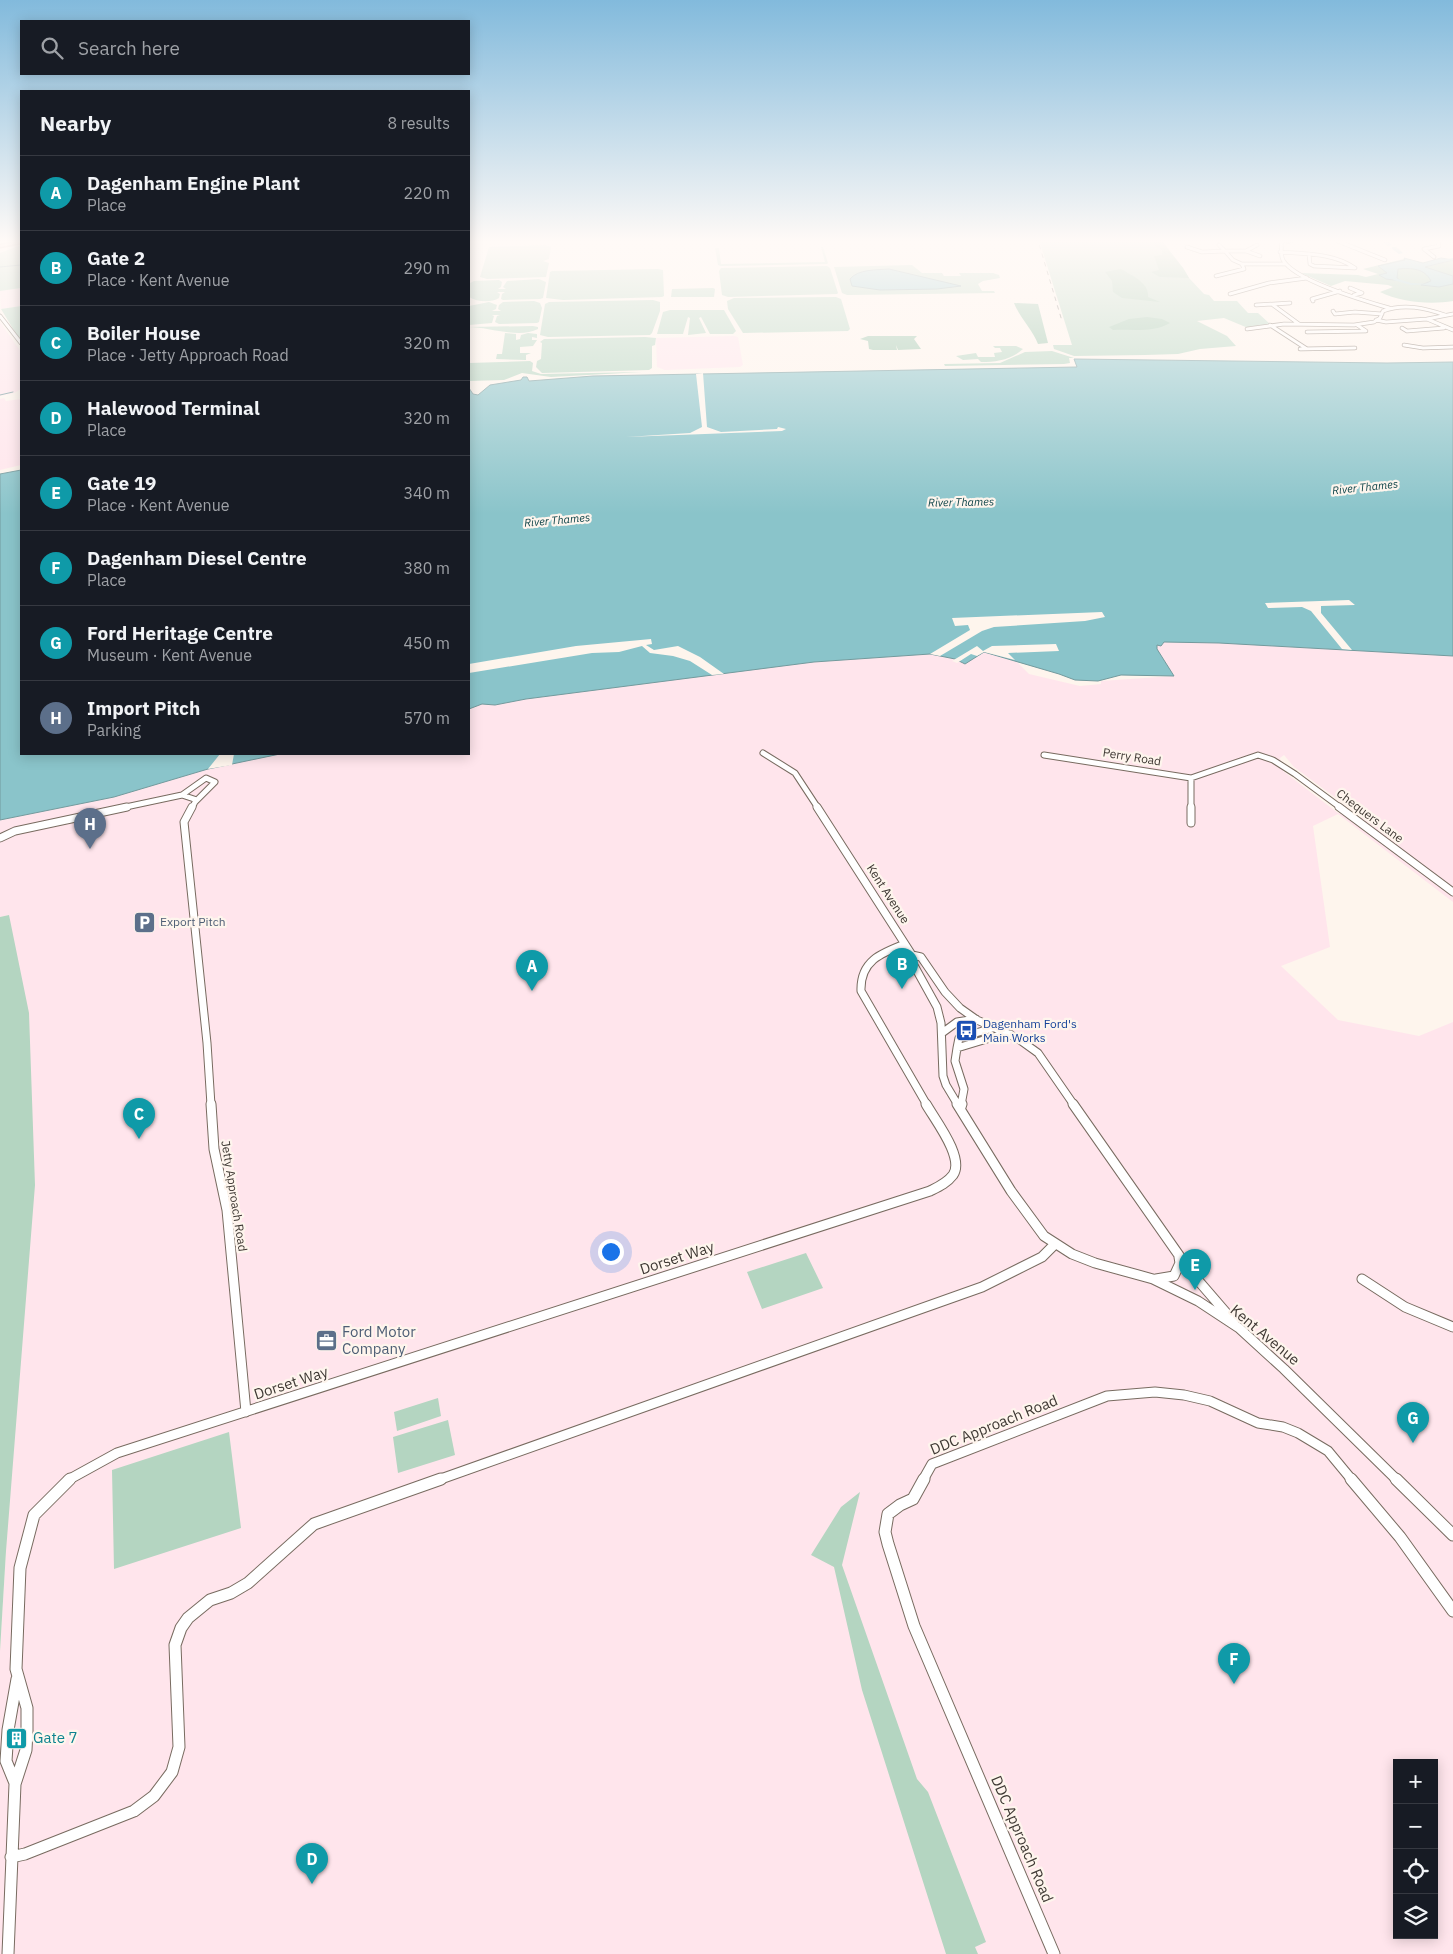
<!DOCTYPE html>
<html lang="en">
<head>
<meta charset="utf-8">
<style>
  body { margin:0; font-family:"IBM Plex Sans",sans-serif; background:#20242c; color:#f1f3f6 }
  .controls { position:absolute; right:15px; bottom:15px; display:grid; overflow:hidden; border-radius:0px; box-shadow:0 2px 12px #0003 }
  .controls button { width:45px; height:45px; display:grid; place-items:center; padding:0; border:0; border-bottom:1px solid #363941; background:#171b24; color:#f1f3f6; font:25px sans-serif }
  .you { position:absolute; left:610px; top:1251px; width:18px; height:18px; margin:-12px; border:4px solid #fff; border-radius:50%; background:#1a73e8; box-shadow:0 0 0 8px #1a73e833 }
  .badge { display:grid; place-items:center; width:32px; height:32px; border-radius:50%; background:#0b8043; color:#fff; font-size:16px; font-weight:700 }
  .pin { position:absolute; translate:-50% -41px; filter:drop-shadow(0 1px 2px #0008) }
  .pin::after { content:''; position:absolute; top:26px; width:18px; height:15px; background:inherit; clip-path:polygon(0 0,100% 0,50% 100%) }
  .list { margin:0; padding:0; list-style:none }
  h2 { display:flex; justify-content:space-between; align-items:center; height:65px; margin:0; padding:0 20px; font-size:21px }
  h2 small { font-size:16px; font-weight:400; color:#9ea1a6 }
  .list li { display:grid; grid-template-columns:32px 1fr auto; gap:15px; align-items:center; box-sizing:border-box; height:75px; padding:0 20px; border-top:1px solid #363941 }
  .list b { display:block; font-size:19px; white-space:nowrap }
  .list p { margin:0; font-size:16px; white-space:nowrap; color:#9ea1a6 }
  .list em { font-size:16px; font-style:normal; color:#9ea1a6 }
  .icon { flex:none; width:28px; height:28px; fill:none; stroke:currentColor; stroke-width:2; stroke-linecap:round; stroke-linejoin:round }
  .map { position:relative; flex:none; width:1453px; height:1954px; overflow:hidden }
  .search { position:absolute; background:#171b24; box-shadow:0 2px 12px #0003; left:20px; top:20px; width:450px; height:55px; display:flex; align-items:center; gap:12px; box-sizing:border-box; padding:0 18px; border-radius:0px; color:#9ea1a6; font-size:19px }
  .panel { position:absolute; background:#171b24; box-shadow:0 2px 12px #0003; left:20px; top:90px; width:450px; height:665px; border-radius:0px }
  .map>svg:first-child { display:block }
  .industrial { fill:#ffe5ec; fill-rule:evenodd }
  .green { fill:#b4d5c1 }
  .forest { fill:#98c4aa }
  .water { fill:#8ac4ca; stroke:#739a9d }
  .pier { fill:#fef5ed }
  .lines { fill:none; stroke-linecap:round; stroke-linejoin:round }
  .stream { stroke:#739a9d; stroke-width:1 }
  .canal { fill:#8ac4ca; fill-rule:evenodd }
  .street-far4-casing { stroke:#786b60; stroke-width:4.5 }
  .street-far3-casing { stroke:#786b60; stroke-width:7 }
  .street-far2-casing { stroke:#786b60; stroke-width:9 }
  .street-far1-casing { stroke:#786b60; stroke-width:11 }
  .street-casing { stroke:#786b60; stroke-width:13 }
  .secondary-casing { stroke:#786b60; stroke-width:2 }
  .primary-casing { stroke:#b26a64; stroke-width:3 }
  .street-far4 { stroke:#fff; stroke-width:3 }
  .street-far3 { stroke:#fff; stroke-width:5 }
  .street-far2 { stroke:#fff; stroke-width:7 }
  .street-far1 { stroke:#fff; stroke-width:9 }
  .street { stroke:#fff; stroke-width:11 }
  .secondary { fill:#fff; fill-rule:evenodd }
  .primary { fill:#f7b6b2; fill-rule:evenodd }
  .rail { stroke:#807973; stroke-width:1; stroke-dasharray:4.5 4.5; stroke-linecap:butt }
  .labels { text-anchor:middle; stroke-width:4.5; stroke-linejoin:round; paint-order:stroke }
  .far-water-label { font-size:11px; font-style:italic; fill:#0d4348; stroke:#fef5ed }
  .street-label { font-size:12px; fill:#3e3833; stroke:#fef5ed }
  .service-label { font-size:12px; fill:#4e5e75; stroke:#fef5ed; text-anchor:start }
  .transit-label { font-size:12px; fill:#164399; stroke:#fef5ed; text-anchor:start }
  .near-street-label { font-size:15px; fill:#3e3833; stroke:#fef5ed }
  .near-service-label { font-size:15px; fill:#4e5e75; stroke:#fef5ed; text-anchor:start }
  .near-culture-label { font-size:15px; fill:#0d838f; stroke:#fef5ed; text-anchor:start }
</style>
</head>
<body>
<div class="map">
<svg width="1453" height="1954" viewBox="0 0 1453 1954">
  <rect width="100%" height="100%" fill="#fef5ed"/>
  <path class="industrial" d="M21 288V306L1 309 0 291Z
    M0 322 21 352V389L14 393 0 396Z
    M734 336 738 337 743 365 740 367 665 370 657 367 656 338Z
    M4 398 6 401 21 399V465L0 470V399Z
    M1164 642 1219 643 1453 656V902L1338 814 1313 826 1330 947 1281 966 1338 1020 1419 1036 1453 1022V1954H0V1651L6 1551 9 915 0 917V820L114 797 208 769 280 754H469V709L482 704 495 705 526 699 814 662 930 654 955 659 965 664 984 652 1015 660 1029 674 1080 686 1101 684V681L1174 676 1157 649V645ZM1284 755 1294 767 1363 818 1338 813 1283 771 1280 758ZM1397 1763H1434V1935H1397Z"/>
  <path class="green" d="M1034 240H1161L1183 268 1189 278 1204 294 1209 295 1214 301H1237L1248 313H1258L1270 324 1248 328 1224 318 1197 321 1227 336 1236 346 1200 349 1178 354 1145 355 1074 356 1054 349 1053 345H1072L1040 243Z
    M21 245V288L0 291V253Z
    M546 245 551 247 549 259 543 261 549 263 546 277 487 279 480 277 489 247Z
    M821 247H823L828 263 827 264 721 266 718 265 715 248H719L721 264 825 262Z
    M912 265 922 273H942L944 276H961L959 273H993L999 275 1000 278 983 281 978 284 982 291H994L995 293 847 295 842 293 834 267Z
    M827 266 830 268 838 293 837 294 728 297 722 295 719 271 721 268Z
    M658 269 663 270 664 296 662 297 563 300 546 298 550 272 552 271Z
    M539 279 546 282 543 298 540 299 503 300 501 299 502 294 505 292H497L500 294 499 298C491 303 477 302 469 297L470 283 474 281 499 280 502 282 501 287 498 289H506L503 287 507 281Z
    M713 288 715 289 714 297H671L672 289Z
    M836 297 841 299 850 329 848 331 743 333 728 309 727 301 734 298Z
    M653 300 660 302V311L652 333 650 335 548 337 540 335 545 304 549 302Z
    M534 301 540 303 542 308 539 322 537 323 499 324 495 322 497 316 500 315H492L494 316 492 323 469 325V306L489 302 497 305 496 309 492 311H501L498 309 499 305 503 302Z
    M21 306V342L1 309Z
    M670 310H724L736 331 733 334H710L701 317 699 318 706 333 688 335 690 318 688 317 683 334H657L663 312Z
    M533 326 538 327V329C519 339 489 327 469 327Z
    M505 333 516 334V340L520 339 521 335 528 333 537 334V338L532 337V340H537L533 346 520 347V353H531L526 355V360L496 359 497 354H502Z
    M645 337 656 338 655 345 652 346V368L649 370 542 373 536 367 537 361 541 359 542 343 540 342 544 339Z
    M993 346H1016L1023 349C1011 360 996 362 981 362L978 359 963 360 956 356 976 353 978 357H995L994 353 1002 352 1000 348H995Z
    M1052 351 1074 358H1069L1070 363 1064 364 945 366 944 364 1000 363 1025 352Z
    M530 361 533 363 532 371 541 374 642 372 551 377 522 373 504 380 469 381V363Z
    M9 915 29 1013 35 1185 6 1551 0 1651V917Z
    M806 1253 823 1288 762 1309 747 1272Z
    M438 1398 441 1416 397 1431 394 1412Z
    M448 1420 455 1455 398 1473 393 1437Z
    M229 1432 241 1528 114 1569 112 1470Z
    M860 1492 842 1565 917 1779 928 1792 986 1942 975 1947 978 1954H946L862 1690 834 1567 811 1555 841 1507Z"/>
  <path class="forest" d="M1152 240H1161L1183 268 1189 278 1160 277 1151 272 1159 270 1154 256 1162 255V250L1155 246Z
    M1404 259 1426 267 1453 260V301C1430 305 1400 302 1380 292L1393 287 1388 285 1345 281 1331 286 1301 273 1358 275 1366 277 1378 274 1363 269Z
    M1121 269C1131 275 1150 283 1148 297L1160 302 1122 298 1113 292 1112 281 1105 272Z
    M1014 303 1038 304 1048 343 1038 344C1033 330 1020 318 1014 303Z
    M1147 317 1162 319 1170 323C1153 333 1131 329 1113 330L1109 327 1129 319Z
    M868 336H917L914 339 921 349 898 350 896 345 897 350H873L869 349 868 341 860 339Z"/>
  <path class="water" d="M1404 258 1423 263 1441 258 1453 260 1425 267 1453 276V284L1439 287 1421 285 1431 281C1424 268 1412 268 1398 269L1397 278 1401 281 1386 279 1379 275 1387 273 1378 266 1405 260Z
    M889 269 961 286 937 289 880 290 852 286 850 279C858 269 877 270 889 269Z
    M1074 359 1387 363 1453 362V656L1219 643 1164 642 1161 646 1157 645V649L1174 676 1121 675 1098 681 1075 680 1059 674 984 652 965 664 955 659 930 654 814 662 526 699 495 705 482 704 469 709V388L473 394 478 395 490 385 521 380 523 377H527L529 381 593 376 1077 367Z
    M21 470V754H280L208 769 114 797 0 820V474Z"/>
  <path class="pier" d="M703 373 707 427 721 432 777 429 778 427 786 429 782 431 626 437 690 433 702 427 696 374Z
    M1349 600 1355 605 1321 606V613L1352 650 1342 649 1311 611 1302 607 1268 608 1265 603Z
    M1102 612 1105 617 1085 621 994 627 982 631 940 656 930 654 970 630 968 625 955 626 952 618Z
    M651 639 652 644 646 645 654 650 678 646 700 657 724 674 712 675 690 661 673 656 650 653 642 646 619 652 592 653 469 673V664L576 646Z
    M1056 644 1059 651 1008 653 1015 660 984 652 977 656 971 654 957 663 952 661 977 646 983 651 992 646Z
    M220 754H234L232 765 208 769Z"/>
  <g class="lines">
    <path class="stream" d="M0 267 21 265
      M0 395 13 392"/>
    <path class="canal" d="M1382 240H1387L1392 245 1388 246Z
      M1392 247H1396L1403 253 1399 254 1392 249Z
      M1453 258V260L1435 263 1433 262Z
      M1395 278 1411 283 1429 284 1411 285 1393 280Z"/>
    <defs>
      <path id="street-far4" d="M1335 240 1385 260
        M1281 241C1282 248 1280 254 1283 260 1295 281 1365 301 1389 308
        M1187 247 1202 252 1225 251 1219 245
        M1225 251 1233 260 1242 264H1286
        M1225 251H1246L1257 245
        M1246 251 1260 256
        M1280 252C1306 254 1333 253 1355 268L1314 266 1310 264 1309 254
        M1434 257 1424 249 1439 246 1437 240
        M1216 276 1244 269 1242 264
        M1350 288 1362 293 1354 295
        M1230 294 1269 283 1307 278
        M1313 301 1312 299 1340 291
        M1256 305 1290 303
        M1273 305 1299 324
        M1333 311 1335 314 1355 312 1382 314
        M1453 314 1427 319 1453 330
        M0 316 21 343
        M1376 320 1386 322 1427 319
        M1270 325 1307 349
        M1402 328 1407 331 1444 328
        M1247 329 1284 324 1354 325 1374 322 1380 318 1383 311C1404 303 1425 308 1445 315
        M1307 332 1366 331 1357 325
        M1404 345 1423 348 1453 347
        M1300 349 1355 348"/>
      <path id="street-far3" d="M763 753 795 773 818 808
        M1044 755 1191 778 1258 755 1273 760 1295 774 1341 808
        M1191 778V808
        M182 795 206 778 215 782 195 802 192 808
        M121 808 182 795 197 800"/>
      <path id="street-far2" d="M192 807 184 822 207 1043 211 1105
        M817 807 912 955 911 960 937 1007 941 1023 943 1076 946 1085 958 1105
        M1191 807V823
        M1339 807 1453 892
        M0 838 15 831 127 807
        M905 944C881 953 860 961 861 991L927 1105
        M912 955 921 957 945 992 960 1008 977 1020 1017 1038 1038 1053 1074 1105
        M942 1033 957 1022 976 1019
        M957 1048 959 1038 996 1027
        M961 1105 964 1089 955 1061 957 1048 1000 1035 1010 1034"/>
      <path id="street-far1" d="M211 1104 214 1149 227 1210 246 1412
        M957 1104 1011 1191 1044 1236 1072 1254 1095 1263 1153 1279 1198 1301 1239 1328 1284 1369 1397 1480
        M1073 1104 1190 1271 1234 1322
        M961 1107 962 1104
        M1156 1279 1174 1276 1180 1263 1179 1257
        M1362 1279 1405 1307 1453 1327
        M68 1480 117 1453 930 1191C938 1187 947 1183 953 1175 965 1158 935 1120 926 1104
        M438 1480 982 1287 1042 1257 1055 1244
        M923 1480 932 1464 1107 1396 1155 1392 1184 1395 1210 1401 1258 1423 1283 1427 1298 1433 1328 1451 1352 1480"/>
      <path id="street" d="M924 1479 913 1499 900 1505 888 1514 885 1532 888 1544 914 1626 1054 1954
        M1351 1479 1400 1537 1453 1611
        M1396 1479 1453 1535
        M15 1783 6 1761 8 1730 17 1679
        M11 1857 25 1854 134 1811 154 1796 172 1772 179 1747 175 1645 181 1628 188 1618 210 1600 231 1593 248 1583 314 1524 441 1479
        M8 1954 15 1784 26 1750 27 1731V1708L16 1669 20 1568 34 1515 70 1479"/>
      <path id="secondary" d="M1279 240H1296L1288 243Z
        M1444 240H1453V242Z"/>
      <path id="primary" d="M21 241V243L0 247V245Z"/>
    </defs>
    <use href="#street-far4" class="street-far4-casing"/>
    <use href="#street-far3" class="street-far3-casing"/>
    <use href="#street-far2" class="street-far2-casing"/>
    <use href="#street-far1" class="street-far1-casing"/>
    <use href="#street" class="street-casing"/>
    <use href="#secondary" class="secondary-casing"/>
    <use href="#primary" class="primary-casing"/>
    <use href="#street-far4" class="street-far4"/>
    <use href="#street-far3" class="street-far3"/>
    <use href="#street-far2" class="street-far2"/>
    <use href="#street-far1" class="street-far1"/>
    <use href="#street" class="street"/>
    <use href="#secondary" class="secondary"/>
    <use href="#primary" class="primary"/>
    <path class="rail" d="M1032 240 1039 244 1062 321"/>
  </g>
  <linearGradient id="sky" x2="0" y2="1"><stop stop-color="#82badc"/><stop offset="0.47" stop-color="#fffaf7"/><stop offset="1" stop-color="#fffaf7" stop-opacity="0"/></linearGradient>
  <rect width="1453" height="514" fill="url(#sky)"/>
  <defs>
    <symbol id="parking-square" viewBox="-11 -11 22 22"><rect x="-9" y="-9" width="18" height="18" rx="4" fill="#5c6f8a" stroke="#fef5ed"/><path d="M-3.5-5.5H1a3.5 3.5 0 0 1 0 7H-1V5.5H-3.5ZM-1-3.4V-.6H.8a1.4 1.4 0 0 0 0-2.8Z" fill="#fff"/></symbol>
    <symbol id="bus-square" viewBox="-11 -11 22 22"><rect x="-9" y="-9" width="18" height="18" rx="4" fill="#1a4fb4" stroke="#fef5ed"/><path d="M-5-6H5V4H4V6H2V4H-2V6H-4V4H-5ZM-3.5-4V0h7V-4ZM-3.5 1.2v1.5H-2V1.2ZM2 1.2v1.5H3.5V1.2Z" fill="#fff"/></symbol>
    <symbol id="office-square" viewBox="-11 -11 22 22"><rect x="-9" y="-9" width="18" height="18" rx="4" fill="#5c6f8a" stroke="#fef5ed"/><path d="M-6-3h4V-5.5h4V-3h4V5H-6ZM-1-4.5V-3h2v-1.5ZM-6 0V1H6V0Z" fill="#fff"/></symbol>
    <symbol id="building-square" viewBox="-11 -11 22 22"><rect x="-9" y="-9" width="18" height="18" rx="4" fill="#0f9aa8" stroke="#fef5ed"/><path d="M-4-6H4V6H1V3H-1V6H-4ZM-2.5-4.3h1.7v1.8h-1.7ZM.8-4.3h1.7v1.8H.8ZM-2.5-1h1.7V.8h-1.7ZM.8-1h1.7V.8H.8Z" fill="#fff"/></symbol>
  </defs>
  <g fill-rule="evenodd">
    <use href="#parking-square" x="132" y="910" width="25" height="25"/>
    <use href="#bus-square" x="954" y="1018" width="25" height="25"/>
    <use href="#office-square" x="314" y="1328" width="25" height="25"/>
    <use href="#building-square" x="4" y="1726" width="25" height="25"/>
  </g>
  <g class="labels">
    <g class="far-water-label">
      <text transform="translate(1365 487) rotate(-6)" y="4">River Thames</text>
      <text transform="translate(961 502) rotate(-1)" y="4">River Thames</text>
      <text transform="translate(557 520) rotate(-5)" y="4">River Thames</text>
    </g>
    <g class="street-label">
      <text transform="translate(1132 757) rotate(9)" y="4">Perry Road</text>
      <text transform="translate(1370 816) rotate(37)" y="4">Chequers Lane</text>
      <text transform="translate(888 894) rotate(57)" y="4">Kent Avenue</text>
      <text transform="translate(234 1196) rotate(81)" y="4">Jetty Approach Road</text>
    </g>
    <g class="service-label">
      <text x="160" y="926">Export Pitch</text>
    </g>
    <g class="transit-label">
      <text x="983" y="1028">Dagenham Ford's<tspan x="983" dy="14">Main Works</tspan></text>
    </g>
    <g class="near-street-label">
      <text transform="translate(677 1258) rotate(-18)" y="5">Dorset Way</text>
      <text transform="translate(1265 1335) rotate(40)" y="5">Kent Avenue</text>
      <text transform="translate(291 1383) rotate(-18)" y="5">Dorset Way</text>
      <text transform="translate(994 1425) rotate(-22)" y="5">DDC Approach Road</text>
      <text transform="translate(1022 1839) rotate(67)" y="5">DDC Approach Road</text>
    </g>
    <g class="near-service-label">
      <text x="342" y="1337">Ford Motor<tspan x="342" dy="17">Company</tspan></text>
    </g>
    <g class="near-culture-label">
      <text x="33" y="1743">Gate 7</text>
    </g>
  </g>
</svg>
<div class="controls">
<button>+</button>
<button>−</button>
<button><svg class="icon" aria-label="locate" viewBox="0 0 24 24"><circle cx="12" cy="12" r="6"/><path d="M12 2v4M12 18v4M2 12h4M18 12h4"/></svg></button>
<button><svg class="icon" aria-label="layers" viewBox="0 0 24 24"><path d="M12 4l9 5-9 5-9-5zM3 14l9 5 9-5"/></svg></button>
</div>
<div class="you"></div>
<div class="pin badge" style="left:532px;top:991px;background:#0f9aa8">A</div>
<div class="pin badge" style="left:902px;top:989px;background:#0f9aa8">B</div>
<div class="pin badge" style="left:139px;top:1139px;background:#0f9aa8">C</div>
<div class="pin badge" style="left:312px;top:1884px;background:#0f9aa8">D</div>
<div class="pin badge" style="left:1195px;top:1290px;background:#0f9aa8">E</div>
<div class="pin badge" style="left:1234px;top:1684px;background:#0f9aa8">F</div>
<div class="pin badge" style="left:1413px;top:1443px;background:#0f9aa8">G</div>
<div class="pin badge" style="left:90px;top:849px;background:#5c6f8a">H</div>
<div class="search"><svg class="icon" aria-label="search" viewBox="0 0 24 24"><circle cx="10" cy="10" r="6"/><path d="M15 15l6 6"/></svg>Search here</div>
<section class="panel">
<h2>Nearby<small>8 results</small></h2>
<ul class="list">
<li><span class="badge" style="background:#0f9aa8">A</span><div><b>Dagenham Engine Plant</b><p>Place</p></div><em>220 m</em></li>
<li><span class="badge" style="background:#0f9aa8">B</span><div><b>Gate 2</b><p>Place · Kent Avenue</p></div><em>290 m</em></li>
<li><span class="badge" style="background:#0f9aa8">C</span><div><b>Boiler House</b><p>Place · Jetty Approach Road</p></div><em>320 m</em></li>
<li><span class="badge" style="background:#0f9aa8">D</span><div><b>Halewood Terminal</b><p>Place</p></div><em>320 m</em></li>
<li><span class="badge" style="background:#0f9aa8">E</span><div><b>Gate 19</b><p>Place · Kent Avenue</p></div><em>340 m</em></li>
<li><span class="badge" style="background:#0f9aa8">F</span><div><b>Dagenham Diesel Centre</b><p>Place</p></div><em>380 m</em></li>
<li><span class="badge" style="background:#0f9aa8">G</span><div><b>Ford Heritage Centre</b><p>Museum · Kent Avenue</p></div><em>450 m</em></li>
<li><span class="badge" style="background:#5c6f8a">H</span><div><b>Import Pitch</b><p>Parking</p></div><em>570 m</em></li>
</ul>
</section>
</div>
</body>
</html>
